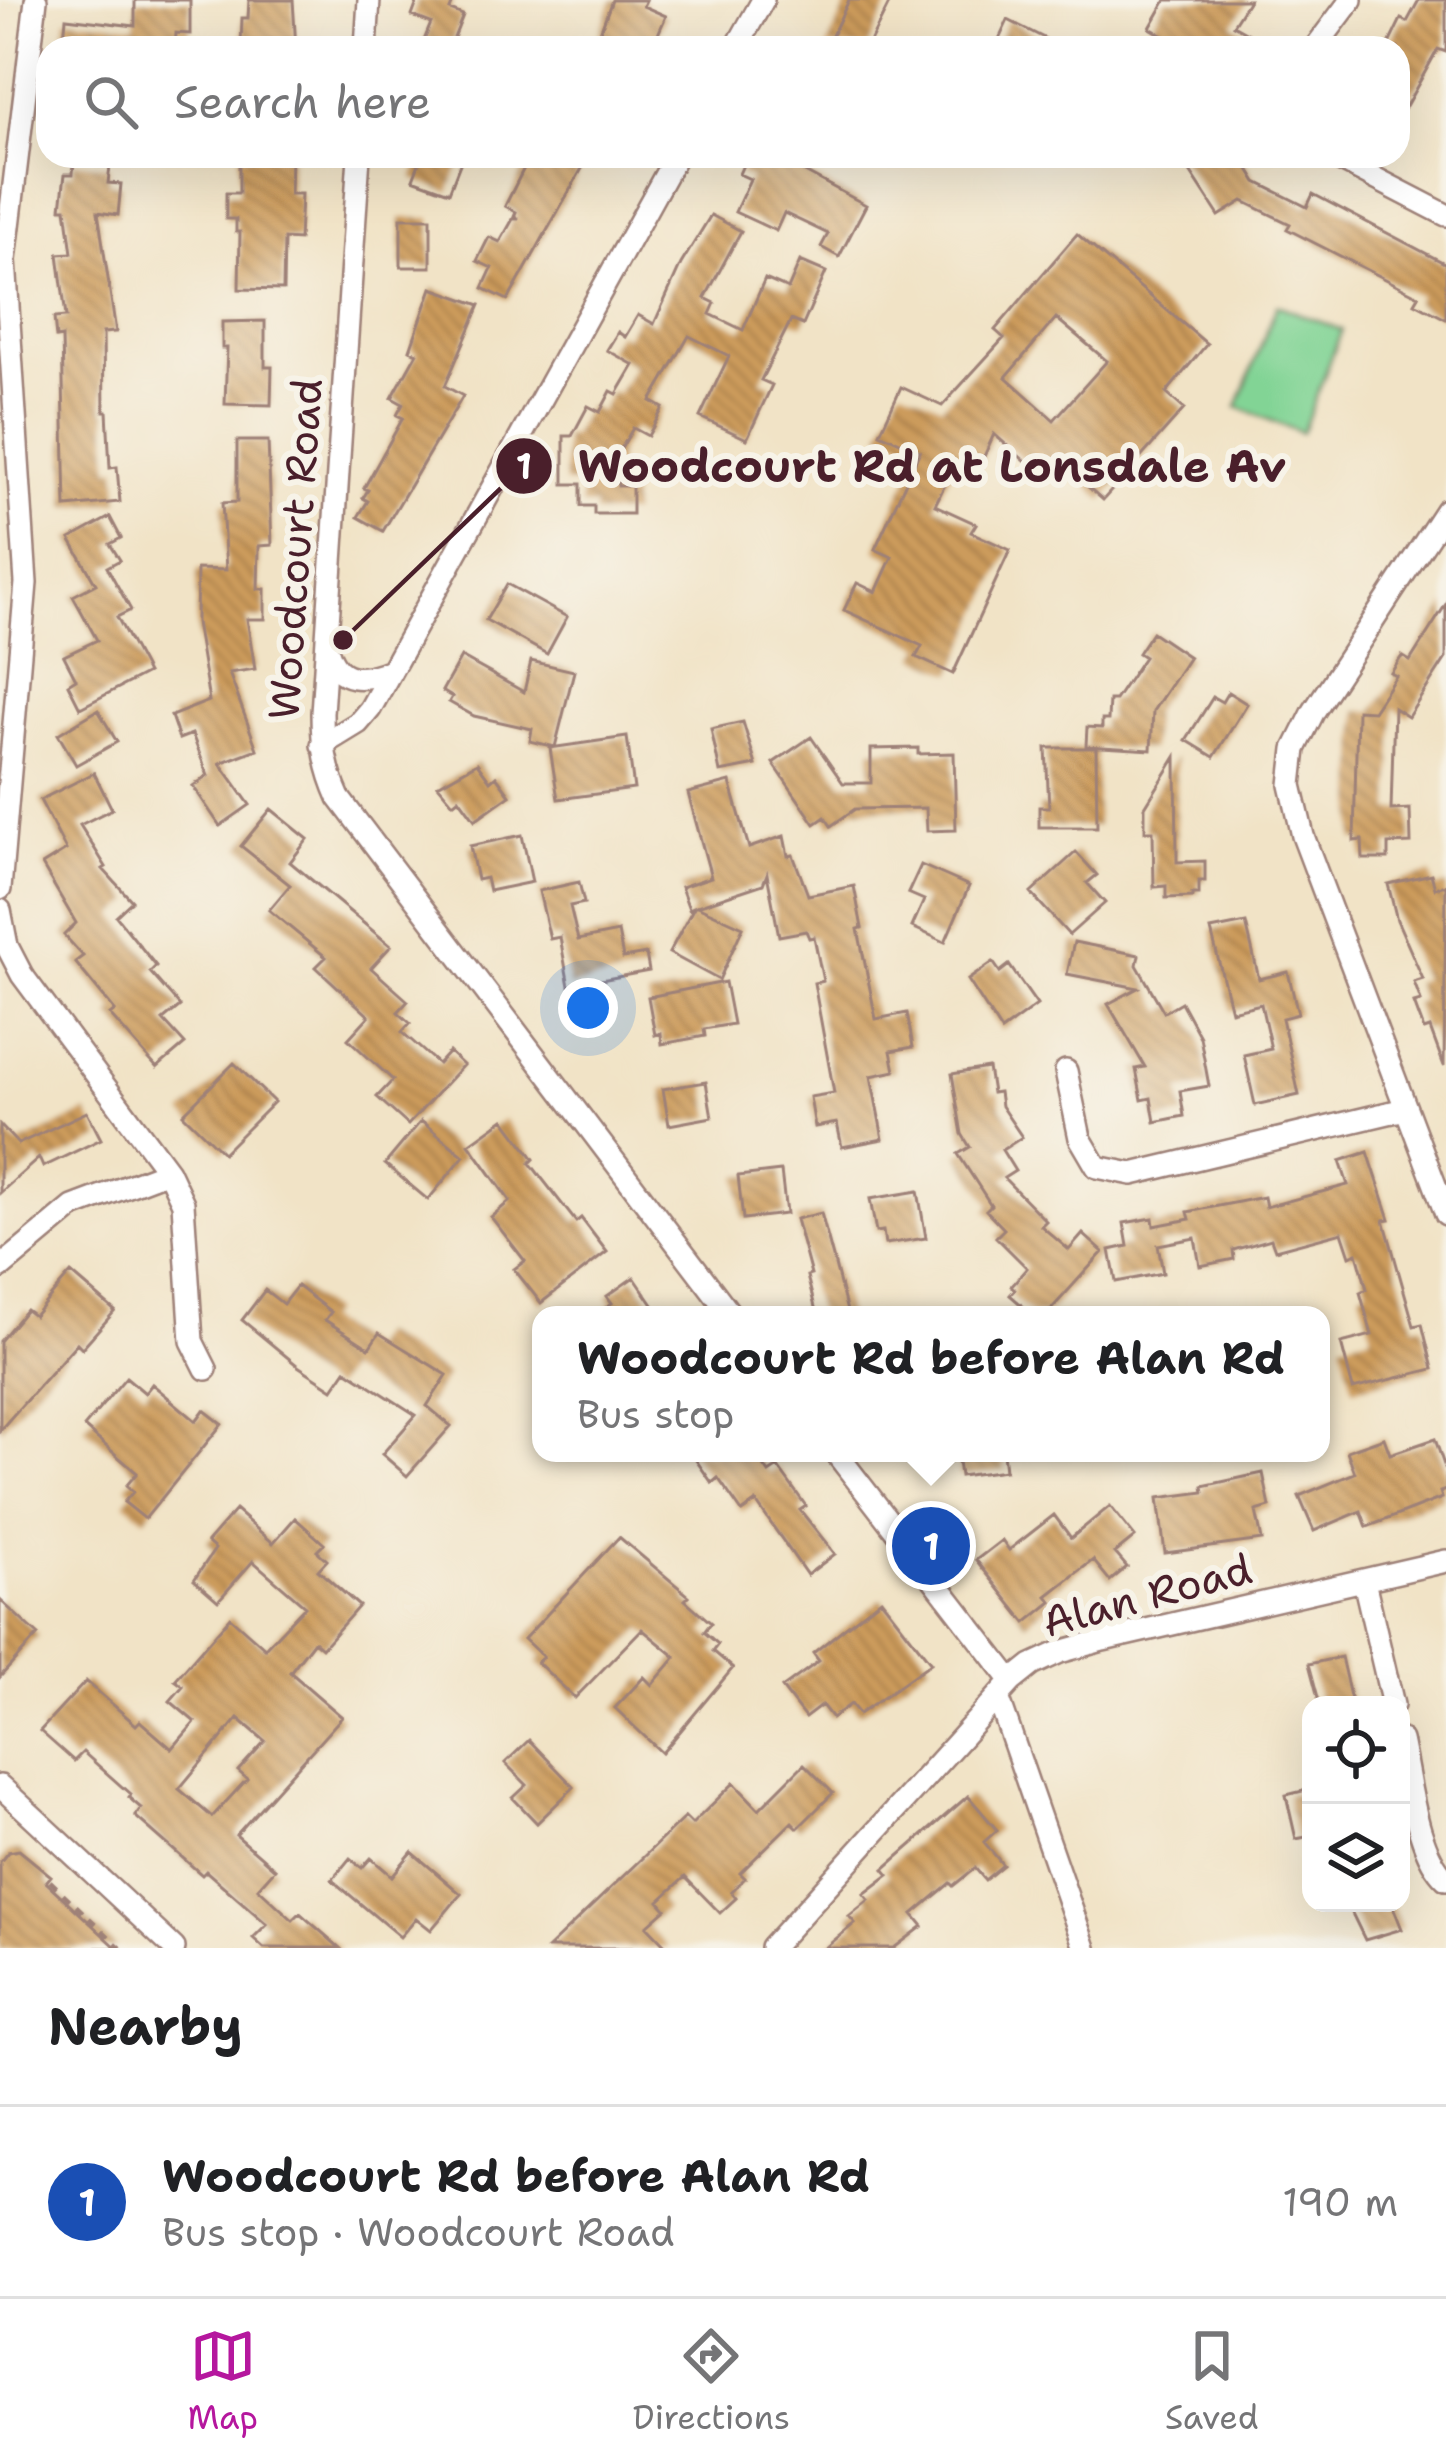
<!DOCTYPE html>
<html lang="en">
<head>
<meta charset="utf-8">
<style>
  body { margin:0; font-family:"Shantell Sans",sans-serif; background:#f6f6f6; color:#202124 }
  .controls { position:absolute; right:36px; bottom:36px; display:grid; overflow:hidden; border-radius:24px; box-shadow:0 12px 48px #0002 }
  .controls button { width:108px; height:108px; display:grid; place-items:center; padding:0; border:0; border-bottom:3px solid #e0e0e0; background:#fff; color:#202124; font:60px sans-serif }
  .you { position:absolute; left:588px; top:1008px; width:42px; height:42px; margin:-30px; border:9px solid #fff; border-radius:50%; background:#1a73e8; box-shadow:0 0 0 18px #1a73e833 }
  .badge { display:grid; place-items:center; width:78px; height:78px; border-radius:50%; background:#b5179e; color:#fff; font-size:39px; font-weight:700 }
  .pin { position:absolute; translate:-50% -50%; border:6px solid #fff; box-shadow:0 3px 12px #0006 }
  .popup { position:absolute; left:532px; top:1306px; width:798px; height:156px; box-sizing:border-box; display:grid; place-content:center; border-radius:24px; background:#fff; filter:drop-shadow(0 3px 9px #0005); font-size:39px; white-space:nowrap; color:#757577 }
  .popup b { font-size:45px; color:#202124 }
  .popup::after { content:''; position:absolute; left:50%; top:100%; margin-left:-24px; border:24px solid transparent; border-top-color:#fff }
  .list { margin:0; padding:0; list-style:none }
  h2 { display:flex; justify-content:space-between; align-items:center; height:156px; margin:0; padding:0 48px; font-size:51px }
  h2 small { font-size:39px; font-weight:400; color:#757577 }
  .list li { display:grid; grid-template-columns:78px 1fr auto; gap:36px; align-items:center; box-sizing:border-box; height:192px; padding:0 48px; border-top:3px solid #e0e0e0 }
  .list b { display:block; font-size:45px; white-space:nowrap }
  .list p { margin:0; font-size:39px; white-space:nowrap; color:#757577 }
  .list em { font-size:39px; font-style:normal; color:#757577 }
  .icon { flex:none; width:66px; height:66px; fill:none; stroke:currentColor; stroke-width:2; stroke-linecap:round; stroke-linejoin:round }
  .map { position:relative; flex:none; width:1446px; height:1948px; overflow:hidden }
  .search { position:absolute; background:#fff; box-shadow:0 12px 48px #0002; left:36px; right:36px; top:36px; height:132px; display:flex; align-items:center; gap:30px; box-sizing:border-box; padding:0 42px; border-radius:36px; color:#757577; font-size:45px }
  .sheet { height:348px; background:#fff }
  nav { display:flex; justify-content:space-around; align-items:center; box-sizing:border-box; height:168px; border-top:3px solid #e0e0e0; background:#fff; font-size:33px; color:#757577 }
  nav a { display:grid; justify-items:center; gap:6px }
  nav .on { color:#b5179e }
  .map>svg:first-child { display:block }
  .garden { fill:#82d495; stroke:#667a60; stroke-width:3 }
  .building { fill:url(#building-back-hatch); fill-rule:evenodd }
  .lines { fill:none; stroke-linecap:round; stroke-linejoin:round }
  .street-casing { stroke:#9e8178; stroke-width:26 }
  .path { stroke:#9e8178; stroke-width:4.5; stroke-dasharray:9 9; stroke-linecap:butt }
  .street { stroke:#fff; stroke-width:21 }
  .labels { text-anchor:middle; stroke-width:12; stroke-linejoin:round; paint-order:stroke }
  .street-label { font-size:42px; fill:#4a1f2b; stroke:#f7f3e8 }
  .leader { fill:none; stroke:#4a1f2b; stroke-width:4.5 }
  .callout-dot { fill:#4a1f2b; stroke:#f7f3e8; stroke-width:4.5 }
  .mark-label { font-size:36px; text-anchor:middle; font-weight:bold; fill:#fff }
  .callout-label { font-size:45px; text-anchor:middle; font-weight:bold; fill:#4a1f2b; stroke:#f7f3e8; stroke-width:12; stroke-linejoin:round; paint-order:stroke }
</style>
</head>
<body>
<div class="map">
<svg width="1446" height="1948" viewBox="0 0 1446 1948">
  <defs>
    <pattern id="building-back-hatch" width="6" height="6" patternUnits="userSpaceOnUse" patternTransform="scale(3)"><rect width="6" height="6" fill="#cc9b5b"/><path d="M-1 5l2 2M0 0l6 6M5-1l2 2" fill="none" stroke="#a87e4b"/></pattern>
  </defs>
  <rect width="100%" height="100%" fill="#f7f3e8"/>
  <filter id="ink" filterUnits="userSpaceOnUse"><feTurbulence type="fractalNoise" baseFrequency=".00833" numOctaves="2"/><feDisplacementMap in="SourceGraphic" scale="24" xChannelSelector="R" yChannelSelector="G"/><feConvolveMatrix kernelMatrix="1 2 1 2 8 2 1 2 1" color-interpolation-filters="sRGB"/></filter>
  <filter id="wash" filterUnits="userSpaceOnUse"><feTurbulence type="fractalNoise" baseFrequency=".004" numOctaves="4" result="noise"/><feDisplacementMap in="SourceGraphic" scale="48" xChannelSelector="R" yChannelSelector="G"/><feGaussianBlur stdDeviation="2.7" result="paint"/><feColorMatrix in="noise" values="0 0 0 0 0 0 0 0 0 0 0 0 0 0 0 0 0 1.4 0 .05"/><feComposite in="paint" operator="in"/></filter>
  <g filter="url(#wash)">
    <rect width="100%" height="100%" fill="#f1e3c6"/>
    <path class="garden" d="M1277 305 1342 330 1302 433 1237 407Z"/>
    <g id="blocks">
      <path class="building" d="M135 0H190V34L176 33 175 48H63L66 18 135 26Z
        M249 0H293L296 48H241L242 18H248Z
        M418 0H454L450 10 463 15 450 48H421L431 23 412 16Z
        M612 0H646L643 6 666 16 652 48 623 37 619 48H594Z
        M849 0H891L867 48H826Z
        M1166 0H1249L1233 25 1251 35 1244 48H1185L1150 28Z
        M1419 0H1446V52L1438 49 1398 120V48H1387L1401 19 1407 22Z
        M1008 20 1064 48H995Z
        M239 156H291L290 194H301L299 240 284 239 283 290 239 289 240 232H236V219H226V193H239Z
        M422 156H463L449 192 413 179Z
        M530 156H589L508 300 483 288 492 268 477 261 489 237 500 242 513 219H519L514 217 516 212 505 206Z
        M747 156H775L866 205 839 257 821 247 828 234 784 213 776 231 735 212 750 179 739 174Z
        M1180 156H1241L1257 182 1307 207 1313 194 1446 264V319L1415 303 1419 296 1287 229 1290 224 1243 201 1219 216Z
        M74 162 110 166 108 183 121 184 118 215 98 212 116 332 103 333 104 411H107L110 468 117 467 120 502 66 507 62 337 56 338 54 318 66 317 58 254 72 253 66 208H61L65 174H73Z
        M711 215 741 231 705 298 715 303 710 314 743 330 765 279 788 289 800 261 826 272 803 325 791 320 761 380 772 385 747 439 700 417 729 356 689 336 651 401 663 408 648 436 633 428 618 454V486H632V514H594V506H581V484H564V436H572L588 406 600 412 611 391 617 394 634 365 607 350 618 332 625 337 638 315 654 324 681 264Z
        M401 218H431V267H401Z
        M1077 234 1207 344 1166 393 1184 409 1103 500 1057 460 1042 476 994 434 977 472 959 463 956 471 952 470 935 505 976 524 971 532 1010 550 953 674 916 657 922 646 844 610 857 583 876 592 892 557 875 549 920 451 880 433 901 387 942 406 1004 338 995 330ZM1056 318 1107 361 1054 420 1006 377Z
        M432 288 480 305 445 386 463 396 383 531 358 517 368 501 363 498 368 490 364 488 403 418 397 415 403 404 392 398 417 353 410 350Z
        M265 321V367H272L271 405 225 404 227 348H222V322Z
        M237 441H268L272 545 259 546 258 589H265V619H247L255 669 229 673 257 749 220 763 250 805 220 826 193 786 208 776 192 734 179 739 171 716 209 701 196 622 197 569 226 570 222 503 237 502Z
        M110 517 121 538 110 544 120 560 107 567 131 610 117 617 147 673 80 708 68 684 76 679 64 656 97 640 73 596 96 584 70 539Z
        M507 584 567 617 547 654 486 620Z
        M1446 604V658L1408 717 1394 708 1391 810 1410 809 1411 843 1388 844V859H1363L1362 840 1354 841 1357 710 1373 711 1396 676 1391 673 1402 656 1410 661Z
        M1152 632 1189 657 1153 711 1151 750 1086 746 1087 727 1102 728V720H1108L1109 700H1115L1144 657 1138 653Z
        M461 657 524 692 531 661 574 671 555 747 530 741 532 729 474 716 449 702 452 697 442 691Z
        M1228 692 1247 704 1214 757 1186 740 1213 697 1222 702Z
        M98 710 117 742 76 765 58 734Z
        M743 722 756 765 720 772 711 729Z
        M627 737 634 789 558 799 550 748Z
        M811 737 843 783H871V749L918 748V754L954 753 956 830 927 831 926 808 855 809 831 826 825 817 815 824 773 763Z
        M1046 748H1096L1097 827H1039V807H1049Z
        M1176 757 1177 862 1205 861V881H1199V894H1192V897L1166 898V886L1154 887 1153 831H1145V807Z
        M477 763 490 781 496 776 510 795 475 820 459 798 453 803 438 785Z
        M94 773 112 809 80 825 106 867 103 869 132 901 116 916 156 966 150 972 180 1006 163 1020 185 1044 157 1068 110 1015 115 1011 75 962 83 956 64 935 76 923 42 865 66 850 40 800Z
        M730 782 749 848 784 836 788 856 793 855 808 895 854 886 862 928 858 929 876 1019 907 1013 913 1047 891 1051 895 1071 871 1076 883 1139 842 1147 837 1123 815 1127 810 1097 834 1093 814 983 823 981 814 937 809 938 806 931 779 936 767 874 763 884 697 906 743 927 719 980 669 953 694 907 689 909 681 887 711 877 688 793Z
        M271 809 308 839 290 862 391 946 371 968 408 1001 398 1012 410 1023 402 1032 438 1064 449 1052 463 1065 408 1125 377 1097 393 1080 348 1039 369 1016 316 967 326 957 269 910 290 885 241 846Z
        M522 835 532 882 489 891 486 878 477 880 470 846Z
        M1076 852 1097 875 1087 883 1105 903 1069 935 1031 893Z
        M921 865 969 886 945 942 912 927 924 900 908 893Z
        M1431 874 1435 888 1446 885 1444 1066 1430 1028 1424 1030 1414 1003 1421 1001 1414 982 1423 979 1397 920 1388 884Z
        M579 882 584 903 570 906 578 940 618 932 623 958 646 954 649 971 569 986 560 937 550 939 539 891Z
        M1246 923 1259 979 1288 972 1298 1014 1282 1018 1299 1095 1255 1105 1244 1055 1271 1049 1261 1004 1231 1011 1211 930Z
        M1074 942 1139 955 1137 965 1164 1012 1181 1002 1200 1037 1209 1086 1180 1091 1184 1116 1155 1122 1151 1098 1142 1100 1136 1069 1145 1067 1108 1004 1138 988 1067 974Z
        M993 962 1000 972 1009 965 1037 1005 1001 1031 968 980Z
        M725 982 733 1024 704 1029 705 1036 662 1044 661 1033 655 1035 648 997Z
        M234 1063 274 1102 223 1153 183 1114Z
        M988 1068 992 1093 999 1092 1001 1106 1022 1137 1002 1150 1015 1171 1004 1178 1046 1221 1041 1226 1069 1250 1083 1234 1103 1252 1046 1315H1033L1010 1295 1015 1289 1011 1286 1027 1268 996 1237 1004 1229 986 1210 991 1205 958 1154 970 1147 962 1134 952 1074Z
        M706 1082 712 1117 669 1125 663 1089Z
        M87 1112 101 1139 43 1167 39 1158 0 1193V1125L18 1144Z
        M504 1119 534 1159 530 1163 576 1222 581 1218 607 1252 541 1303 514 1269 525 1261 491 1217 510 1201 469 1144Z
        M421 1121 464 1156 428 1200 385 1164Z
        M1368 1152 1390 1219 1384 1220 1414 1326 1422 1324 1433 1369 1353 1389 1341 1343 1372 1335 1360 1292 1367 1289 1357 1253 1350 1256 1342 1232 1275 1250 1271 1239 1233 1250 1234 1259 1200 1266 1195 1238 1158 1245 1163 1273 1116 1282 1110 1250 1128 1246 1124 1223 1153 1218 1154 1226 1190 1219 1188 1212 1264 1197 1266 1207 1348 1185 1340 1161Z
        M781 1171 786 1214 743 1219 738 1176Z
        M918 1191 926 1238 885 1244 883 1231 876 1232 870 1199Z
        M821 1213 835 1265 848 1315H817L807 1276 811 1275 796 1219Z
        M71 1273 115 1311 82 1348 77 1343 0 1430V1341L26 1310 34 1316Z
        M634 1277 660 1315H596L612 1303 607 1296Z
        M297 1286 331 1312 325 1320 369 1348 379 1333 447 1375 427 1406 451 1426 407 1476 382 1454 416 1415 346 1370 333 1389 298 1366 242 1320 265 1290 283 1304Z
        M126 1377 145 1393 152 1384 196 1421 204 1410 222 1424 145 1519 124 1502 133 1492 126 1486 137 1473 84 1427Z
        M1384 1438 1390 1454 1435 1439 1446 1471V1490L1440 1492 1442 1498 1367 1527 1361 1511 1314 1531 1299 1496 1355 1473 1347 1451Z
        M691 1453H755L769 1473 778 1467 806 1506 800 1510 835 1554 807 1575 756 1502 742 1512 718 1478 712 1483Z
        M957 1453H1003L1005 1470 960 1476Z
        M1263 1473 1270 1507 1256 1511 1262 1540 1165 1553 1158 1498 1204 1492 1203 1486Z
        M1110 1506 1135 1537 1115 1553 1127 1567 1110 1581 1093 1560 1047 1596 1052 1602 1026 1623 976 1560 1002 1540 1009 1550 1054 1515 1071 1538Z
        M235 1510 273 1543 295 1518 324 1544 317 1551 327 1560 318 1570 359 1606 322 1648 314 1641 290 1672 342 1717 236 1835 275 1869 258 1888 293 1920 300 1913 340 1948H264L253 1938 267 1924 206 1871 202 1875 135 1816 141 1808 128 1797 130 1794 83 1752 74 1761 40 1731 86 1681 136 1725 140 1721 172 1749 195 1722 170 1701 183 1686 175 1680 230 1617 265 1648 305 1606 253 1561 218 1601 194 1580 215 1549 207 1542ZM238 1718 265 1741 238 1771 247 1779 212 1817 179 1789Z
        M619 1537 689 1596 685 1600 711 1623 704 1632 718 1644 713 1651 733 1668 662 1753 615 1708 644 1677 652 1685 676 1657 642 1629 575 1698 537 1662 543 1657 524 1639Z
        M881 1599 931 1663 859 1714 851 1704 832 1718 822 1705 805 1718 782 1688 819 1661 813 1653Z
        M0 1600 38 1635 0 1677Z
        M1341 1657 1352 1705H1320L1309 1664Z
        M529 1740 574 1787 537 1823 513 1798 527 1785 505 1763Z
        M804 1764 833 1793 798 1828 792 1822 740 1873 745 1878 731 1892 736 1898 720 1913 685 1877 659 1901 666 1909 647 1926 668 1948H548L685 1817 692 1824 734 1783 759 1809Z
        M1311 1789V1836L1296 1839 1286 1795Z
        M968 1796 997 1830 984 1842 1003 1865 985 1880 975 1868 953 1886 950 1883 913 1914 923 1926 894 1948H825L855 1923 849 1916 869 1900 864 1894 889 1875 884 1869Z
        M19 1850 51 1876 46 1882 117 1948H0V1862L8 1852Z
        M412 1852 461 1894 431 1930 416 1918 400 1937 332 1880 350 1858 362 1868 371 1858 392 1876Z
        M1347 1903 1392 1904 1402 1929 1365 1940Z"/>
    </g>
  </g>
  <g filter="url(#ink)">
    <use href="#blocks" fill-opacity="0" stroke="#9e8178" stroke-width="3"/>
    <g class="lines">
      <defs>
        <path id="street" d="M366 48 369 0
          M736 48 763 0
          M1315 48 1351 0
          M359 156 322 713C322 745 326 769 339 798L731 1315
          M1332 156 1446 215
          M1446 510 1314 711 1295 749 1291 785 1303 836 1446 1214
          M328 651C338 684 364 681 391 670
          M322 745 358 723 370 709 676 156
          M0 889 26 583 5 260 36 0
          M0 910 7 946 22 975 168 1171 183 1203 192 1341 206 1369
          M1066 1071 1080 1138 1097 1167 1132 1174 1405 1109
          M0 1268 73 1207 168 1171
          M836 1453 1012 1681
          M1364 1581 1393 1705
          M998 1697 1085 1948
          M1401 1740C1410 1779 1416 1852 1446 1879
          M0 1786 174 1948
          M771 1948 1012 1681 1032 1665 1060 1652 1103 1640 1446 1561"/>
      </defs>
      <use href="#street" class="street-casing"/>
      <path class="path" d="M50 1881 121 1948"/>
      <use href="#street" class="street"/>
    </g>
  </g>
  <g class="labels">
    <g class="street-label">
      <text transform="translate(295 549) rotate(-86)" y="15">Woodcourt Road</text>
      <text transform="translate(1147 1595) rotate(-15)" y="15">Alan Road</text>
    </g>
  </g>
  <path class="leader" d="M343 640L524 466"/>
  <g class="callout-dot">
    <circle cx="343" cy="640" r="12"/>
    <circle cx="524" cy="466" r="30"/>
  </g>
  <g class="mark-label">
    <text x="524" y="479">1</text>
  </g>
  <g class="callout-label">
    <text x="932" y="482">Woodcourt Rd at Lonsdale Av</text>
  </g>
</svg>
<div class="controls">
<button><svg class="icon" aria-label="locate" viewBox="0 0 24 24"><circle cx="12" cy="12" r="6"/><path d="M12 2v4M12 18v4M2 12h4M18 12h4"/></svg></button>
<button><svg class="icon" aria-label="layers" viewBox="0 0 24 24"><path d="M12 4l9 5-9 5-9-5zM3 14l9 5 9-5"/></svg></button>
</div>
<div class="you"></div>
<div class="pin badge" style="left:931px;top:1546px;background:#1a4fb4">1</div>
<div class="popup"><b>Woodcourt Rd before Alan Rd</b>Bus stop</div>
<div class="search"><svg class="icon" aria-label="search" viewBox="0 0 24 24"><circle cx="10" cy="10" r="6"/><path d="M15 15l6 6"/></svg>Search here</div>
</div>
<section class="sheet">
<h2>Nearby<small></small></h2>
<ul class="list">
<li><span class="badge" style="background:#1a4fb4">1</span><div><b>Woodcourt Rd before Alan Rd</b><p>Bus stop · Woodcourt Road</p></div><em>190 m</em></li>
</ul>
</section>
<nav>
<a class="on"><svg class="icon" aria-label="map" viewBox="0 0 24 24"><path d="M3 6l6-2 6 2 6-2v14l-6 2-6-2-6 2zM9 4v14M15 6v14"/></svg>Map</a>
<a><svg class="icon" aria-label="directions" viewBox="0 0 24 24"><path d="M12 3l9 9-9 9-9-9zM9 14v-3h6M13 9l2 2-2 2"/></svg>Directions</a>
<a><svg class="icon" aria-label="saved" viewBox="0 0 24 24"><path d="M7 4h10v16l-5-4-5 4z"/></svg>Saved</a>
</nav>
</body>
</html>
